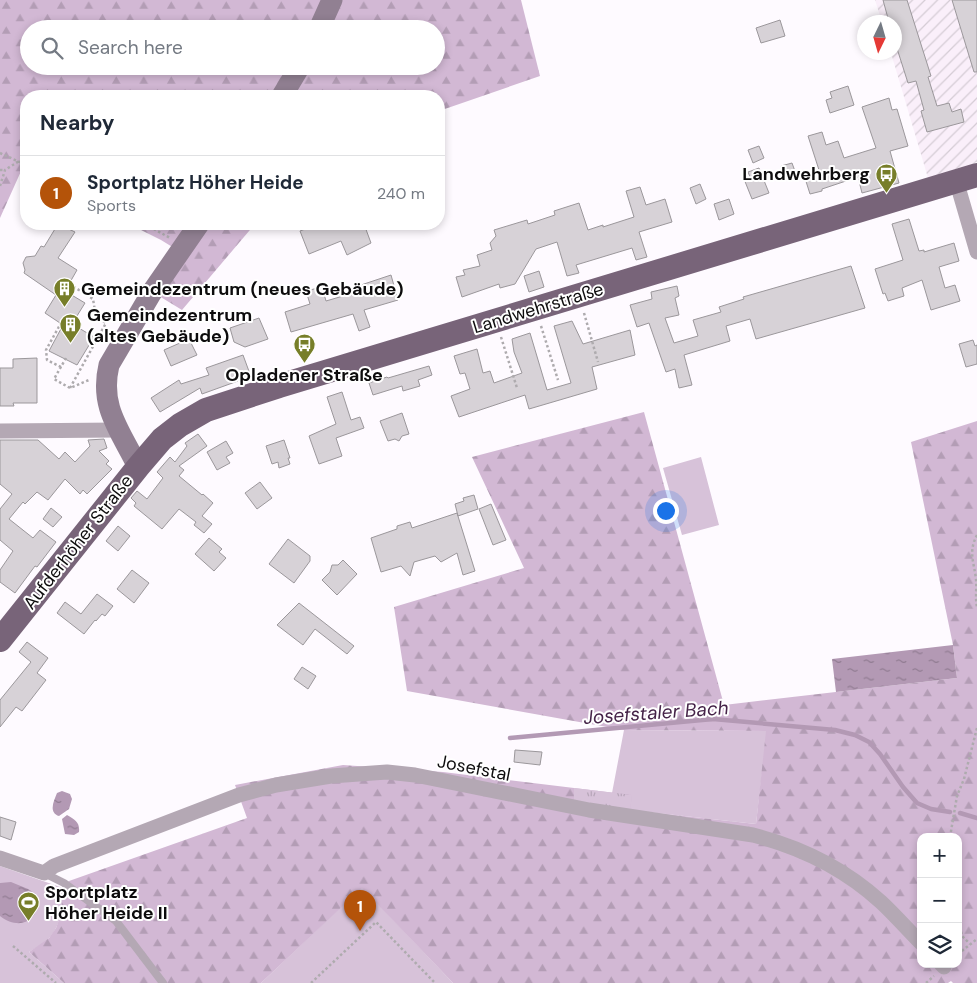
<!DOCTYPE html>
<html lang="en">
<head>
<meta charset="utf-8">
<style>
  body { margin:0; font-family:"DM Sans",sans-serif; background:#f2f2f3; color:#1f2937 }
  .controls { position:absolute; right:15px; bottom:15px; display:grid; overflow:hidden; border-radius:10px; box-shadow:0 2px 8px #0003 }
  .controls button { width:45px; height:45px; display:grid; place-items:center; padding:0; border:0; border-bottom:1px solid #e0e1e3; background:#fff; color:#1f2937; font:25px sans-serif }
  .compass { position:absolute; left:857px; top:15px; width:45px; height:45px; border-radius:50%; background:#fff; box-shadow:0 2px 8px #0003; rotate:185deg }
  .you { position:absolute; left:665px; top:510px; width:18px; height:18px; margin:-12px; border:4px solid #fff; border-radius:50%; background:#1a73e8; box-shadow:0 0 0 8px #1a73e833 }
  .badge { display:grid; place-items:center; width:32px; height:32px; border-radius:50%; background:#b45309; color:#fff; font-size:16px; font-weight:700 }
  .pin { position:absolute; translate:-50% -41px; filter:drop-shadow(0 1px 2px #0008) }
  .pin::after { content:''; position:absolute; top:26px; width:18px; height:15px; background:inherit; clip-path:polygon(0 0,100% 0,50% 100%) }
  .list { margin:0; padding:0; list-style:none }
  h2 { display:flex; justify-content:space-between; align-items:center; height:65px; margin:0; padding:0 20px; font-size:21px }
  h2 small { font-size:16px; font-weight:400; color:#747a83 }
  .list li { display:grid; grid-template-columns:32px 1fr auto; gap:15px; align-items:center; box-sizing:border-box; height:75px; padding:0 20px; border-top:1px solid #e0e1e3 }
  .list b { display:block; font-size:19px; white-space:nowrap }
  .list p { margin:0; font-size:16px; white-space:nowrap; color:#747a83 }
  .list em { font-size:16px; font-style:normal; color:#747a83 }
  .icon { flex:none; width:28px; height:28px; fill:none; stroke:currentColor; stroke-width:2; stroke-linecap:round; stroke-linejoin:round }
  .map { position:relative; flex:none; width:977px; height:983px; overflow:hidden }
  .search { position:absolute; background:#fff; box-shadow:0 2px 8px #0003; left:20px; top:20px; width:425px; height:55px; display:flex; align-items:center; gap:12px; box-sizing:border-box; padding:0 18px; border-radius:28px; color:#747a83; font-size:19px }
  .panel { position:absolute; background:#fff; box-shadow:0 2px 8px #0003; left:20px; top:90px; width:425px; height:140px; border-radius:20px }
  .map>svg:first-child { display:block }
  .industrial { fill:url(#industrial-furrows) }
  .grass { fill:#d7c2d9 }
  .forest { fill:url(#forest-firs); fill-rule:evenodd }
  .park { fill:url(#park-tufts) }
  .water { fill:url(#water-ripples) }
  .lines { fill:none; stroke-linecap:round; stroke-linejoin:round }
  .stream { stroke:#b399b4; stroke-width:4.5 }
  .building { fill:#d7d2d7; stroke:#9b979b }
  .path { stroke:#aeabae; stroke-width:2.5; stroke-dasharray:2.5 2.5; stroke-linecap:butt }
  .service { stroke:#b4a8b4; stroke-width:8 }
  .minor { stroke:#b4a8b4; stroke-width:15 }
  .secondary { stroke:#918092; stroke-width:21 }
  .primary { stroke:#786479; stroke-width:24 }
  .labels { text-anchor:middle; stroke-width:4; stroke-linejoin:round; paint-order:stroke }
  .poi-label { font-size:18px; font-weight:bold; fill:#0d0c0d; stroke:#fff; text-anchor:start }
  .street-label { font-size:18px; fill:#0d0c0d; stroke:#fff }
  .water-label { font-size:19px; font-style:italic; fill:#452348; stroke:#fff }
</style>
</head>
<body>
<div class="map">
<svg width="977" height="983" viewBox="0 0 977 983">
  <defs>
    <pattern id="industrial-furrows" width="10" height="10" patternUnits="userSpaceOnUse" patternTransform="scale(1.25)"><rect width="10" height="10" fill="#faeffa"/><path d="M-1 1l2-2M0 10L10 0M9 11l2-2" fill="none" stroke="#d5ccd5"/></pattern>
    <pattern id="forest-firs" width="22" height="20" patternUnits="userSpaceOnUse" patternTransform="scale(1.25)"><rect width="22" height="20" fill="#d2b8d4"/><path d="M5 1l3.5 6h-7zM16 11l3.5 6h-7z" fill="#b39db5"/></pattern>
    <pattern id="park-tufts" width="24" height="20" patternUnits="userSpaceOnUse" patternTransform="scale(1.25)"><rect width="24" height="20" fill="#d7c2d9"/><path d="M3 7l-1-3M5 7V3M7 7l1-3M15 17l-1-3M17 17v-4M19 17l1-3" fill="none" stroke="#b7a6b9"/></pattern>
    <pattern id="water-ripples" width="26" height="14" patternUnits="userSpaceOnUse" patternTransform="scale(1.25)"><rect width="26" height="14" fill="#b399b4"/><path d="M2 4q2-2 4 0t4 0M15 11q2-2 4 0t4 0" fill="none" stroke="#907b91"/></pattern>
  </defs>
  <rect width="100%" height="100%" fill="#fefaff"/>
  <path class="industrial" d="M875 0H977V162L928 178 891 53 894 52V22H882Z"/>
  <path class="grass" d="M701 457 719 525 682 535 663 468Z
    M624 730 767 731 756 824 630 810 612 793Z
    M0 866 63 888C62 905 62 925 49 938 44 944 35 948 29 952L64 983H0Z
    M362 887 453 983H261Z"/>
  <path class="forest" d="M0 0H521L540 76 439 111V96H26V171L22 169 0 218ZM29 29H436V66H29Z
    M129 224H255L182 310 159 296 187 256 161 240Z
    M644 412 724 705 957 678 953 645 911 442 977 421V983H953L951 981 948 983H453L362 888 261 983H64L29 952 49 938 56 928 61 914 63 888 69 881 247 818 235 785 343 765 443 772 632 795 630 810 756 824 766 731 624 730 407 691 394 607 524 568 472 457ZM921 837H958V964H921Z"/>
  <path class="park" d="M574 788 632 795 630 810 574 803Z"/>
  <path class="water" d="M953 645 957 678 836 692 832 659Z
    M62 791 70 794 72 799 69 809 59 816C48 812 54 801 57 793Z
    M67 815C75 820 80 822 79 832L74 835 65 834 62 819Z
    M11 882 28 889 36 894C43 920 20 932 0 916V883Z"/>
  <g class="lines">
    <path class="stream" d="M510 738 713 719 835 730 855 735 869 742 880 754 903 787 917 803 931 809 950 812
      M960 813 977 818"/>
  </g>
  <path class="building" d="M883 0H907L931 76 928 77 937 106 949 103 952 112 961 109 964 122 927 132 921 111 924 110 916 81 908 83 894 39V22H889Z
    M952 0H977V72H974Z
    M780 20 785 36 761 43 756 28Z
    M848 86 854 105 830 113 826 100 832 98 830 92Z
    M889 98 892 110 897 109 908 146 890 151 899 183 862 193 858 177 822 189V191L810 194 804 175 819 170 808 136 822 132 826 145 838 141 844 158 876 148 862 107Z
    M759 146 764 158 753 163 748 150Z
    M792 163 796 174 785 177 781 166Z
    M759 168 769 193 752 199 744 179 750 177 748 172Z
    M700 184 706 199 696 204 690 188Z
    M640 187 646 205 665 199 672 222 639 232 647 257 636 260 632 248 576 265 579 273 567 276 557 242 536 249 515 284 500 288 499 284 462 297 456 277 465 275 463 270 480 266 477 255 492 250 490 243 496 236 494 230 527 220 528 224 555 215 554 211 579 203 588 230 603 225V227L634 217 626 191Z
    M729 199 734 214 719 220 714 204Z
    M909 219 919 251 924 250V252L954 243 959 261 939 267 945 288 955 285 960 301 931 310 922 280 902 288 904 296 888 301 885 293 883 294 875 269 903 260 892 224Z
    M58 224 75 232 58 258 77 270 65 291 85 303 72 324 94 337 77 365 49 351 63 325 45 313 56 295 24 273 25 270 23 263 26 257 35 256 41 246 44 247Z
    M318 224H364L371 243 347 255 341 241 309 254 300 231Z
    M851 266 865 308 756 339 750 319 726 326 730 341 684 355 692 385 679 388 675 369 666 372 649 323 637 327 630 305 652 299 651 292 677 286 679 296 675 298 679 315 665 318 674 343 698 336 693 320 721 312 719 307 744 299 743 297Z
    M539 271 544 287 529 292 524 276Z
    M391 275 398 300 364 310 370 327 359 331 353 314 291 332 285 312 310 304 306 291 322 287 326 301 360 291 359 288 362 287 361 285Z
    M259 318 268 339 245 347 234 342 230 328Z
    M572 321 583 344 630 330 635 355 592 367 597 389 529 409 525 395 459 417 451 396 470 389 465 373 460 374 454 356 477 349 483 373 490 371 494 383 522 373 514 352 512 339 530 333 547 390 571 383 554 326Z
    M189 339 197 355 171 366 164 350Z
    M973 340 975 346 977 345V364L966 367 959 344Z
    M243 355 250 374 237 379 238 381 202 394 200 388 160 412 151 398 179 380 181 384 209 375 206 368Z
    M37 358V403H13L14 406H0V368H13V359Z
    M429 366 432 375 418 380 420 386 403 391 402 386 373 395 369 383 387 377 388 378Z
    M342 392 351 420 360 417 364 428 336 438 342 456 319 464 309 436 336 424 327 397Z
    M402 413 409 434 402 436 399 441 395 439 388 441 380 421Z
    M198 434 207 446 179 466 184 470 179 476 202 495 203 494 213 503 202 516 212 524 204 533 194 525 196 522 179 509 162 529 134 506 136 503 131 498 137 491 147 499 163 478 157 472 170 457 175 462 187 446 185 443Z
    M104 439 107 448 99 451 109 461 106 464 112 469 87 494 83 490 80 494 65 479 48 500 37 492 25 504 23 502 9 519 33 538 40 530 56 542 37 567 35 566 15 593 0 582V570L13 551 0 540V509L12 494 0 484V440H38L59 459 65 452 75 462 90 446 88 440Z
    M284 440 290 458H288L290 464 279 468 278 462 272 464 266 446Z
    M226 441 233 453 226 457 230 463 217 470 207 452Z
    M260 482 272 498 257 509 245 493Z
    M474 495 478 509 458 516 455 504 464 501 463 498Z
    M491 504 506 540 493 545 479 509Z
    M51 508 62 517 53 527 43 519Z
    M457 513 475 571 463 575 457 553 441 562 435 556 414 562 410 576 401 566 381 572 371 538 397 529V526L410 522 412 528Z
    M118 526 130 536 118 551 106 541Z
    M209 538 222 549 219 552 226 558 214 571 195 554Z
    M288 539 310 556V561L294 583 269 564Z
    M343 560 357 574 337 595 322 580 330 572 332 565H338Z
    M132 570 149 583 134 603 117 589Z
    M97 594 113 606 105 616 102 614 96 621 95 620 84 634 57 613 65 602 81 614Z
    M299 603 354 646 347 654 315 629 303 645 277 625Z
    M27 642 48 658 37 673 46 680 22 711 16 707 0 727V700L31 662 19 652Z
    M302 667 316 676 308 689 294 679Z
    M515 750 542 752 540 765 514 762Z
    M0 817 16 822 11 840 0 836Z"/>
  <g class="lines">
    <path class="path" d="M0 153 26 165
      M0 170H5
      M0 186 5 170 19 161
      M145 224 170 238
      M65 281 93 299 96 317 106 323 70 388 89 380
      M584 313 598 362
      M541 326 558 380
      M501 337 517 388
      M66 358 54 379 70 388
      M61 367 47 360 46 350 61 323
      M977 535C968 552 974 562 976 579 977 588 975 598 977 607
      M950 837 957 796 964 779 977 728
      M958 917 962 936 970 944
      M13 946 56 983
      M958 954 977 939
      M311 983 376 922 435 983
      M926 983 934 976"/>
    <path class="service" d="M44 873 64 883 116 921 163 983"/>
    <path class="minor" d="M956 180 977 252
      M0 431 118 430
      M0 858 44 873 54 866 239 795 276 785 331 776 387 772 415 775 589 810 753 835C800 847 845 869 881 902 895 915 908 930 921 943
      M941 964 944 967"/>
    <path class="secondary" d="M319 29 332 0
      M282 96 300 66
      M138 467C120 430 99 407 109 365L152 292 199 224"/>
    <path class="primary" d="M0 640 138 467 162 439 180 425 206 410 279 386 977 175"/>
  </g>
  <defs>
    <symbol id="bus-pin" viewBox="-11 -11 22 30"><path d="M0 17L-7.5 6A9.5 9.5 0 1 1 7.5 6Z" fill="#777e29" stroke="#fff"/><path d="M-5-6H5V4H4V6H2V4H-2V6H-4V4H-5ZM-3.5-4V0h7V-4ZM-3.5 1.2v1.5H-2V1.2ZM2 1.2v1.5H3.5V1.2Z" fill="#fff"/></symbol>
    <symbol id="building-pin" viewBox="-11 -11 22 30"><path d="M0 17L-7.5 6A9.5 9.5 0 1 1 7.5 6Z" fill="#777e29" stroke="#fff"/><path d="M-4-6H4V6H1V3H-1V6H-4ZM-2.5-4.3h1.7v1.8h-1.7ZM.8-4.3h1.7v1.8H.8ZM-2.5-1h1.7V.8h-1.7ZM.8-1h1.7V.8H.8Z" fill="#fff"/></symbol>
    <symbol id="stadium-pin" viewBox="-11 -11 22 30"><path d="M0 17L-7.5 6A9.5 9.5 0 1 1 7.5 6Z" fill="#777e29" stroke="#fff"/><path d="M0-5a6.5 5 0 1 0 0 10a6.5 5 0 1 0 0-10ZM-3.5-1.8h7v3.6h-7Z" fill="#fff"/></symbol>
  </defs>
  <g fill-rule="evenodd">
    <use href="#bus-pin" x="874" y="162" width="25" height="34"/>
    <use href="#building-pin" x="52" y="276" width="25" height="34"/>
    <use href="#building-pin" x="58" y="312" width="25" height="34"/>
    <use href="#bus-pin" x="292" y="332" width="25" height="34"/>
    <use href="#stadium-pin" x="16" y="890" width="25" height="34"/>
  </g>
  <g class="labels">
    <g class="poi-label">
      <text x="870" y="180" text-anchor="end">Landwehrberg</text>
      <text x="81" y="295">Gemeindezentrum (neues Gebäude)</text>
      <text x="87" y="321">Gemeindezentrum<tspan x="87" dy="21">(altes Gebäude)</tspan></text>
      <text x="304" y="381" text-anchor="middle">Opladener Straße</text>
      <text x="45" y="898">Sportplatz<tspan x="45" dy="21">Höher Heide II</tspan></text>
    </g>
    <g class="street-label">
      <text transform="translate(538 308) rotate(-17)" y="6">Landwehrstraße</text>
      <text transform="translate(78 542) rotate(-52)" y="6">Aufderhöher Straße</text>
      <text transform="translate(474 768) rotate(11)" y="6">Josefstal</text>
    </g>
    <g class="water-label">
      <text transform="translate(656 712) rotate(-4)" y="7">Josefstaler Bach</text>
    </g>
  </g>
</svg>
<div class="controls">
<button>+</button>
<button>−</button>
<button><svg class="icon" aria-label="layers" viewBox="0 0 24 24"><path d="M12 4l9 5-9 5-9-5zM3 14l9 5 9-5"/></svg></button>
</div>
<svg class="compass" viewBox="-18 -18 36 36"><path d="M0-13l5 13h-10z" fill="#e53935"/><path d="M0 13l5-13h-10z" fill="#747a83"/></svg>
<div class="you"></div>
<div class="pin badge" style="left:360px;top:931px">1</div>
<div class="search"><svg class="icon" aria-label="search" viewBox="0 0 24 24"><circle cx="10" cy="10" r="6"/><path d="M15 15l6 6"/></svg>Search here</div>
<section class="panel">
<h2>Nearby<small></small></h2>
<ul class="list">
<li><span class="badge">1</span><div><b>Sportplatz Höher Heide</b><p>Sports</p></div><em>240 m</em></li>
</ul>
</section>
</div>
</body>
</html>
